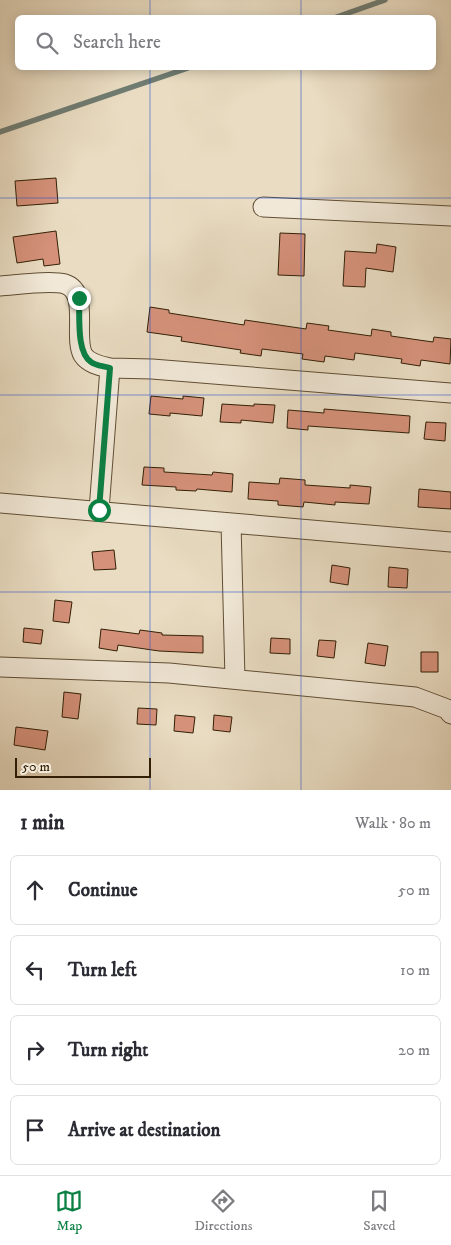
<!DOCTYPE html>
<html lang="en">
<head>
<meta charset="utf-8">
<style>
  body { margin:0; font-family:"IM FELL DW Pica",serif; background:#f7f7f7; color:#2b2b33 }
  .scale { position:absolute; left:15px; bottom:12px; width:136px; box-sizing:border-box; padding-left:5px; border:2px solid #321f05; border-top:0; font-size:14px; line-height:18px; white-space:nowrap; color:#321f05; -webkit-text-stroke:4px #f1e8d7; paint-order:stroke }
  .stop { position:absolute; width:15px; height:15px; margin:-11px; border:4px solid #0b8043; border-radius:50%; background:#fff }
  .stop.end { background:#0b8043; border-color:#fff; box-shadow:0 1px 5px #0008 }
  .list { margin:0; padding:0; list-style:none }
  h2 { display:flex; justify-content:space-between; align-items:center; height:65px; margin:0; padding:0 20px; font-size:21px }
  h2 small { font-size:16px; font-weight:400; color:#7c7c81 }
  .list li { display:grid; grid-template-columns:32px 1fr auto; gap:15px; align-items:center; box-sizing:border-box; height:70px; margin:0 10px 10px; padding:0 10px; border:1px solid #e1e1e2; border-radius:8px }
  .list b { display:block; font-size:19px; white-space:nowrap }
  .list em { font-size:16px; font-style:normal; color:#7c7c81 }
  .icon { flex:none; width:28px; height:28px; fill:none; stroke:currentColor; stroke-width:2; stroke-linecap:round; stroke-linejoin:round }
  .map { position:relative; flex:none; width:451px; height:790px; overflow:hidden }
  .search { position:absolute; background:#fff; box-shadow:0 2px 12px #0003; left:15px; right:15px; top:15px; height:55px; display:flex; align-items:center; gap:12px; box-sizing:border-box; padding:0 18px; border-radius:8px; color:#7c7c81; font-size:19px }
  .sheet { height:385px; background:#fff }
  nav { display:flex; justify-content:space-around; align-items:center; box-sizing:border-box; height:70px; border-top:1px solid #e1e1e2; background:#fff; font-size:14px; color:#7c7c81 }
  nav a { display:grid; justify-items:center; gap:2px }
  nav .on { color:#0b8043 }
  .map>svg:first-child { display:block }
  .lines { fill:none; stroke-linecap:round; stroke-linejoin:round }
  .stream { stroke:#707c72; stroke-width:5.5 }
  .building { fill:#d5917a; stroke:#321f05 }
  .minor-casing { stroke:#604e34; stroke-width:21 }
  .minor { stroke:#f1e8d7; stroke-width:19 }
  .route { stroke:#0b8043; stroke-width:6 }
  .grid { fill:none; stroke:#1d4ed8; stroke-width:1; stroke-opacity:0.55 }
</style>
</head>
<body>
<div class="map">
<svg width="451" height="790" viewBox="0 0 451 790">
  <rect width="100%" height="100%" fill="#e9dcc2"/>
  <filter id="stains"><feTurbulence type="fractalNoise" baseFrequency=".004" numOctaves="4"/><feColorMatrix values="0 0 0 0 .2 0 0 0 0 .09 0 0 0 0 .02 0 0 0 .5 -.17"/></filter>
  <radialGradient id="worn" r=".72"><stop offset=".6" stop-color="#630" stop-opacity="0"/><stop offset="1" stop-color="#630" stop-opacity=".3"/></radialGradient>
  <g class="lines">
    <path class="stream" d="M334 18 385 0
      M0 132 188 68"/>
  </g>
  <path class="building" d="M56 178 58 203 17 206 15 181Z
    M56 231 60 264 44 266 43 259 17 263 13 237Z
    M280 233 305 234 304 276 278 275Z
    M377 244 396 247 393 272 366 268 365 287 343 286 345 251 376 253Z
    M150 307 169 310V313L244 325 245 320 306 329 307 323 329 326 328 330 371 336 372 329 391 332V336L433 342 434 337 451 339 450 364 421 360 420 366 401 363 402 359 355 353 354 360 325 356 324 362 302 359 303 354 262 349 261 356 240 353 241 350 181 341 182 337 147 332Z
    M151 396 183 399V396L204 398 202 416 170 413V416L149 414Z
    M222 404 254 406V404L275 405 273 423 241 420V423L220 422Z
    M324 409 410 416 409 433 308 426V430L287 428 288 410 324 413Z
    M426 422 446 423 445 441 424 439Z
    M144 467 164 468V472L212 475 213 472 233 474 232 492 197 489 196 491 176 490V487L142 485Z
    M280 478 305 480V485L350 488V485L371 487 369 504 335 502V505L304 502 303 507 278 505V501L248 499 249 482 279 484Z
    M419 489 451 492V509L418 507Z
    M114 550 116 569 94 570 92 552Z
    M332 565 350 568 348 585 330 582Z
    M389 567 408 569 407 588 388 587Z
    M55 600 72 602 69 623 53 621Z
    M24 628 43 630 41 644 23 642Z
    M101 629 139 634 140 630 162 633V635L203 636V653L159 651 118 645 117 651 99 648Z
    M271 638 290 639V654L270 653Z
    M319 640 336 641 334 658 317 656Z
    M368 643 388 646 385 666 365 663Z
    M421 652H438V672H421Z
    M64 692 81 694 78 719 62 717Z
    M138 708 157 709 156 725 137 724Z
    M175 715 195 717 193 733 174 731Z
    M214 715 232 717 230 732 213 730Z
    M16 727 48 731 45 750 14 745Z"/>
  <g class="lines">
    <defs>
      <path id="minor" d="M263 207 451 216
        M0 286C16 285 50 280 65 284 90 292 73 337 83 355 89 364 101 366 110 368
        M0 503 451 542
        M99 510 110 368 152 369 451 393
        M231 523 235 679
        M0 667 169 673 415 697 447 709 451 714"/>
    </defs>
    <use href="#minor" class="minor-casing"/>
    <use href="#minor" class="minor"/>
  </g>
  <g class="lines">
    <path class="route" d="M79 298C80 316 76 352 91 362 96 366 104 366 110 368L99 510"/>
  </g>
  <path class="grid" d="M150 0V18M301 0V18M150 68V790M301 68V790M0 198H451M0 395H451M0 592H451"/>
  <rect width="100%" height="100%" filter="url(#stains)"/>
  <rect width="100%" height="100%" fill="url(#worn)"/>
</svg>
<div class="scale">50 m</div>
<div class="stop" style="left:99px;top:510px"></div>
<div class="stop end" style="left:79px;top:298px"></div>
<div class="search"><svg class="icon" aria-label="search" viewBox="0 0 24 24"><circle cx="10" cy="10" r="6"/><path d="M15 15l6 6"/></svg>Search here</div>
</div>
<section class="sheet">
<h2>1 min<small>Walk · 80 m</small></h2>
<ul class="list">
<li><svg class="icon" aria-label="ahead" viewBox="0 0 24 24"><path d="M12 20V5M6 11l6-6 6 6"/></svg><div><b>Continue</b></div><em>50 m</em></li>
<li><svg class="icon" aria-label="left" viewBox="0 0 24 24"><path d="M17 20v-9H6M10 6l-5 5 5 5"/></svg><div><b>Turn left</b></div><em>10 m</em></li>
<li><svg class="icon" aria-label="right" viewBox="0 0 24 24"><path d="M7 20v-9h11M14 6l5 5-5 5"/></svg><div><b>Turn right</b></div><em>20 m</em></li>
<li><svg class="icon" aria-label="arrive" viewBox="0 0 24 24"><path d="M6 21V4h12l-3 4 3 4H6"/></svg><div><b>Arrive at destination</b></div></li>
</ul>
</section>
<nav>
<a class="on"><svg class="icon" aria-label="map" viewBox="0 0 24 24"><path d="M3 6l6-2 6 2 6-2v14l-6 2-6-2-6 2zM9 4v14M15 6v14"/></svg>Map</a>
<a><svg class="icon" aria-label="directions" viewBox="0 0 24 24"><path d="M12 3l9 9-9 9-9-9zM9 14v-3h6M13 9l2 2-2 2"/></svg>Directions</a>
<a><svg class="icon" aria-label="saved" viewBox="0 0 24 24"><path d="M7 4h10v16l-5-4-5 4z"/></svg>Saved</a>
</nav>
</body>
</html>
